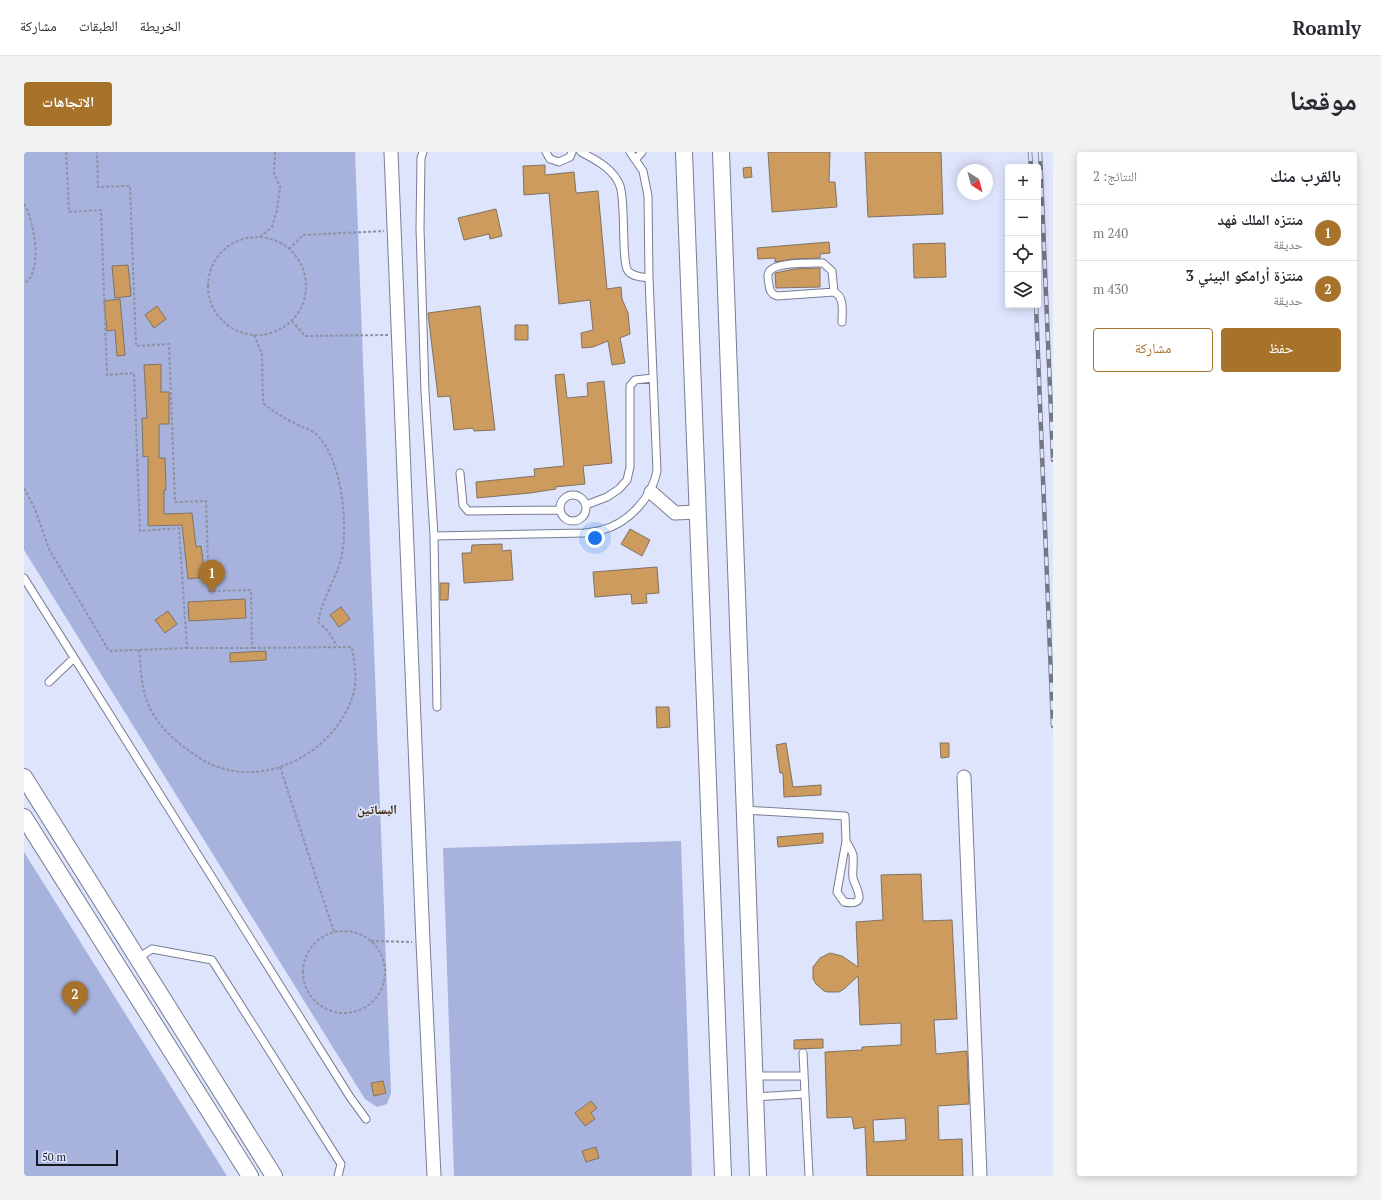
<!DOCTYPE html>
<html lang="ar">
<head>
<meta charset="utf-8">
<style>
  body { margin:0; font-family:"PT Serif","Noto Naskh Arabic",serif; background:#f2f2f3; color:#2b2b33; direction:rtl }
  .controls { position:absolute; right:12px; top:12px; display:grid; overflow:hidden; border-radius:4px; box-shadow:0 2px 10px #0003 }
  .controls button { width:36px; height:36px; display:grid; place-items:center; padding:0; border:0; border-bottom:1px solid #e1e1e2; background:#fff; color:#2b2b33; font:20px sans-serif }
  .compass { position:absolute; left:933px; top:12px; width:36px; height:36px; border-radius:50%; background:#fff; box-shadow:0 2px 10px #0003; rotate:144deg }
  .scale { position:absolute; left:12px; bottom:10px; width:82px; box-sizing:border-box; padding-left:4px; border:2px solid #191b24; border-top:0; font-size:11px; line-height:14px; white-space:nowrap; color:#191b24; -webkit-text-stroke:3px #dee4fc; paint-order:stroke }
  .you { position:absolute; left:571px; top:386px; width:14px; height:14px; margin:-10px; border:3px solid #fff; border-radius:50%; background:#1a73e8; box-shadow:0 0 0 6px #1a73e833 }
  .badge { display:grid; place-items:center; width:26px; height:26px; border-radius:50%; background:#a7732b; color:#fff; font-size:13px; font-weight:700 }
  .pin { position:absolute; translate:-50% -33px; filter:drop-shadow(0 1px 2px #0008) }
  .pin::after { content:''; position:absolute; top:21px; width:14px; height:12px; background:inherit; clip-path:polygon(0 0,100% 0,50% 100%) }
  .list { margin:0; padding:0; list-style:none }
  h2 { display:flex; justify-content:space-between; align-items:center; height:52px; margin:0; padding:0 16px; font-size:17px }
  h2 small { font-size:13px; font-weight:400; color:#7c7c81 }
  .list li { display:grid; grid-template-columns:26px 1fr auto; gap:12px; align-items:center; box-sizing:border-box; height:56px; padding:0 16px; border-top:1px solid #e1e1e2 }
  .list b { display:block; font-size:15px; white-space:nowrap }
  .list p { margin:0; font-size:13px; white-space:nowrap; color:#7c7c81 }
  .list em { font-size:13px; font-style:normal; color:#7c7c81 }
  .actions { display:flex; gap:8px; padding:12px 16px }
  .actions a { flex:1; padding:9px 0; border:1px solid #a7732b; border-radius:4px; text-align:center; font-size:14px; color:#a7732b }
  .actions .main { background:#a7732b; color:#fff }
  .icon { flex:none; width:22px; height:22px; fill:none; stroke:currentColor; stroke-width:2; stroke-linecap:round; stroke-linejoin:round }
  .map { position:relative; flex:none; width:1029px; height:1024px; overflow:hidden; direction:ltr; border-radius:4px }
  header { display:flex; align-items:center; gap:24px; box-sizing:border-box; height:56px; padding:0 20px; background:#fff; border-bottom:1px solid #e1e1e2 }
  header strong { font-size:19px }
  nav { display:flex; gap:22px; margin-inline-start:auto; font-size:14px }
  .intro { display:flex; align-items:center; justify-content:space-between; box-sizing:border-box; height:96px; padding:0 24px }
  h1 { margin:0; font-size:28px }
  .button { padding:10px 18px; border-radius:4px; background:#a7732b; color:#fff; font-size:14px; font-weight:700 }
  main { display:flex; gap:24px; padding:0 24px }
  aside { flex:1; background:#fff; border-radius:4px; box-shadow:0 2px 10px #0003 }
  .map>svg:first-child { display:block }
  .green { fill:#a7b2dd }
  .building { fill:#cc9b5d; stroke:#817260; fill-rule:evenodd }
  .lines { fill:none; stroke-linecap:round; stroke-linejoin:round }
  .service-casing { stroke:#787d93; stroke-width:9 }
  .minor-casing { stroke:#787d93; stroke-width:15 }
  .tertiary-casing { stroke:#787d93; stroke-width:18 }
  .path { stroke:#8e92a4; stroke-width:2; stroke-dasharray:3 2; stroke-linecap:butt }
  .service { stroke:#fff; stroke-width:7 }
  .minor { stroke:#fff; stroke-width:13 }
  .tertiary { stroke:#fff; stroke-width:16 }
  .rail-casing { stroke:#737787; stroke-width:4.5 }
  .rail { stroke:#dee4fc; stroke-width:3; stroke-dasharray:9; stroke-linecap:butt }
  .labels { text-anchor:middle; stroke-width:3.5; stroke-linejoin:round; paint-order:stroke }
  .neighbourhood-label { font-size:13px; font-weight:bold; fill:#402804; stroke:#dee4fc }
</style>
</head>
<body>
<header>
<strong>Roamly</strong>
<nav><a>الخريطة</a><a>الطبقات</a><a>مشاركة</a></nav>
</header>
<div class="intro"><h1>موقعنا</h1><a class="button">الاتجاهات</a></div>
<main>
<aside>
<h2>بالقرب منك<small>النتائج: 2</small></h2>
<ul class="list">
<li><span class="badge">1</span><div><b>منتزه الملك فهد</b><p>حديقة</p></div><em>240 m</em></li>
<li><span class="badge">2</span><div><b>منتزة أرامكو البيئي 3</b><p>حديقة</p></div><em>430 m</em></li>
</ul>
<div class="actions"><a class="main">حفظ</a><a>مشاركة</a></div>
</aside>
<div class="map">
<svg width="1029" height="1024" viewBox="0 0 1029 1024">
  <rect width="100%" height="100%" fill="#dee4fc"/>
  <path class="green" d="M0 0H331L367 941 363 952 353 955 341 947 0 398Z
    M657 689 668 1024H430L419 696Z
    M0 700 203 1024H0Z"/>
  <path class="building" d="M744 0H806L805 30H811L813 55 748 60Z
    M841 0H917L919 62 844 65Z
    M521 13V23L550 20 552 41 574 39 583 137 597 135 598 147 604 161 606 182 596 186 601 211 588 213 584 189 569 195 558 196 557 181 569 178 566 148 535 152 525 41 500 43 499 14Z
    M727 15 728 25 720 26 719 16Z
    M472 57 478 84 466 87 465 82 440 88 434 66Z
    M805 90 806 101 796 102V106L769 107 751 110V106L734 107 733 96Z
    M921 91 922 125 890 126 889 92Z
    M104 113 107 144 91 146 88 114Z
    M796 116V135L752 136 751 121 770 117Z
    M96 147 101 203 93 204 91 178 83 179 80 149Z
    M133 154 142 167 130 176 121 163Z
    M456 154 471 278 450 279 449 276 430 278 426 244 414 245 404 161Z
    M491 173H504V188H491Z
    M137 212V240H145V272H135V306H141L142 338H140V362L168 361 172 395 177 394 181 425 164 427 158 373 124 374V304L119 305 118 266H123L120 213Z
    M540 222 543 246 564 244 563 231 580 229 588 311 559 314 561 332 531 335 532 337 506 341 453 346 452 330 511 324 510 317 540 314 531 223Z
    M606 377 626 388 618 404 597 392Z
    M478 392V399L487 398 489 428 440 431 438 401H447L448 393Z
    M633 415 635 441 622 442 623 451 608 452 607 442 571 445 569 420Z
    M416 431H425L424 448H416Z
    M221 447 222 466 165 469 164 450Z
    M317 455 326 467 315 475 306 463Z
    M144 459 153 472 141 481 131 468Z
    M242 499V508L206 510V501Z
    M632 555H645L646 575 633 576Z
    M762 591 769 635 797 633V643L760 645 759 621H756L752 593Z
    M916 591H925V605L917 606Z
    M799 681V691L754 695 753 685Z
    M897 722 899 769 928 768 933 867 910 868 912 902 943 899 945 952 914 954 915 988 938 987 939 1024H843L841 975 830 977 828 965 803 966 801 900 838 898V895L877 893V871L836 873 834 824 820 837 815 840H804L800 839 792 832 789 827V815L796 806 806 801 818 804 834 815 832 770 859 768 857 723ZM881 966 882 988 850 990 849 968Z
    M799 887V896L770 897V888Z
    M359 929 362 941 350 944 347 931Z
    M567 949 573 956 567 961 571 967 561 974 551 961Z
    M572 995 575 1006 562 1010 558 999Z"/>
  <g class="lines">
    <defs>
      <path id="service" d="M399 0 397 6 396 76 401 240 410 384 413 555
        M522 0 526 7 535 10 546 5 548 0
        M557 0C572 8 590 17 596 34 602 51 597 110 604 119 609 125 618 125 625 126
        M612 7 618 0
        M810 140 808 119 799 111C787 111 750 110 745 120 743 123 744 128 745 132 745 138 747 142 753 144L810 140C821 145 818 160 818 170
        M436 321 439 353 444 359 536 358
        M536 356a13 13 0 1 1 26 0a13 13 0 1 1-26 0Z
        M562 353 583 345 595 337 603 328 606 315V234L611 228 629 226
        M410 384 560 381C566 380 572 380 578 378 605 371 628 345 633 319L625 126 624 44 619 19 606 0
        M0 426 326 945 342 967
        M25 530 50 506
        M721 658 821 664 822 689
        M822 689C824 693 828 699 829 703 830 711 828 719 829 726 831 735 846 755 820 750L813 740Z
        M114 806 128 797 188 808 317 1012 314 1024
        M779 901 785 1024
        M731 924H780
        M731 945 781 942"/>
      <path id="minor" d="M367 0 399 790 410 1024
        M627 340 651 361 674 360
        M940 625 956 1024"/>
      <path id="tertiary" d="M660 0 699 1024
        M697 0 734 1024
        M0 625 250 1024
        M0 665 226 1024"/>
    </defs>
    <use href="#service" class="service-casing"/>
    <use href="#minor" class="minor-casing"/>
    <use href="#tertiary" class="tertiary-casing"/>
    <path class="path" d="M42 0 45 60 77 58 83 223 110 221 116 379 155 376 163 496H228L227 438 185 439 182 349 151 350 145 192 112 194 106 34 74 35 73 0
      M0 52C10 68 20 121 0 131
      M236 85 248 75 253 58 256 34 250 22 251 0
      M184 134a49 49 0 1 1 98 0a49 49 0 1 1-98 0Z
      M265 97 279 83 360 79
      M268 169 281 184 364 183
      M230 183 238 202 239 251C251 261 262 267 276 274 281 276 287 278 292 282 318 306 325 374 317 407 311 429 298 447 294 470L304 479 313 494
      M0 336 11 357 25 397 85 499 163 496
      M115 498C117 516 117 537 125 554 132 570 146 585 160 595 171 603 181 611 194 615 249 634 312 597 329 543 334 527 330 511 328 495L228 496
      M256 615 310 780
      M279 820a41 41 0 1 1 82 0a41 41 0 1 1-82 0Z
      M347 789 388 790"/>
    <use href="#service" class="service"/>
    <use href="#minor" class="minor"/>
    <use href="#tertiary" class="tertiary"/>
    <defs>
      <path id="rail" d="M1006 0 1007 15
        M1016 0 1029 308
        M1012 153 1029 574"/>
    </defs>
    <use href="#rail" class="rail-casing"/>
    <use href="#rail" class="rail"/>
  </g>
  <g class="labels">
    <g class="neighbourhood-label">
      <text x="353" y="662">البساتين</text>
    </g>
  </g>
</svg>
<div class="controls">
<button>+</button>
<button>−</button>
<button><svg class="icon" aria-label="locate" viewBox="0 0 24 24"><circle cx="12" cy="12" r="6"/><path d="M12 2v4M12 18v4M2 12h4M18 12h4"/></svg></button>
<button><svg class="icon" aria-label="layers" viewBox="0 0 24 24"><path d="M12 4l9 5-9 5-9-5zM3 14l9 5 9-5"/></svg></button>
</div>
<svg class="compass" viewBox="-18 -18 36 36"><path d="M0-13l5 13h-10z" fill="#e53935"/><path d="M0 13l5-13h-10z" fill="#7c7c81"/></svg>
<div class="scale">50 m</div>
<div class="you"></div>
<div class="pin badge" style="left:188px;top:441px">1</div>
<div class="pin badge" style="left:51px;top:862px">2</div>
</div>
</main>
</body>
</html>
